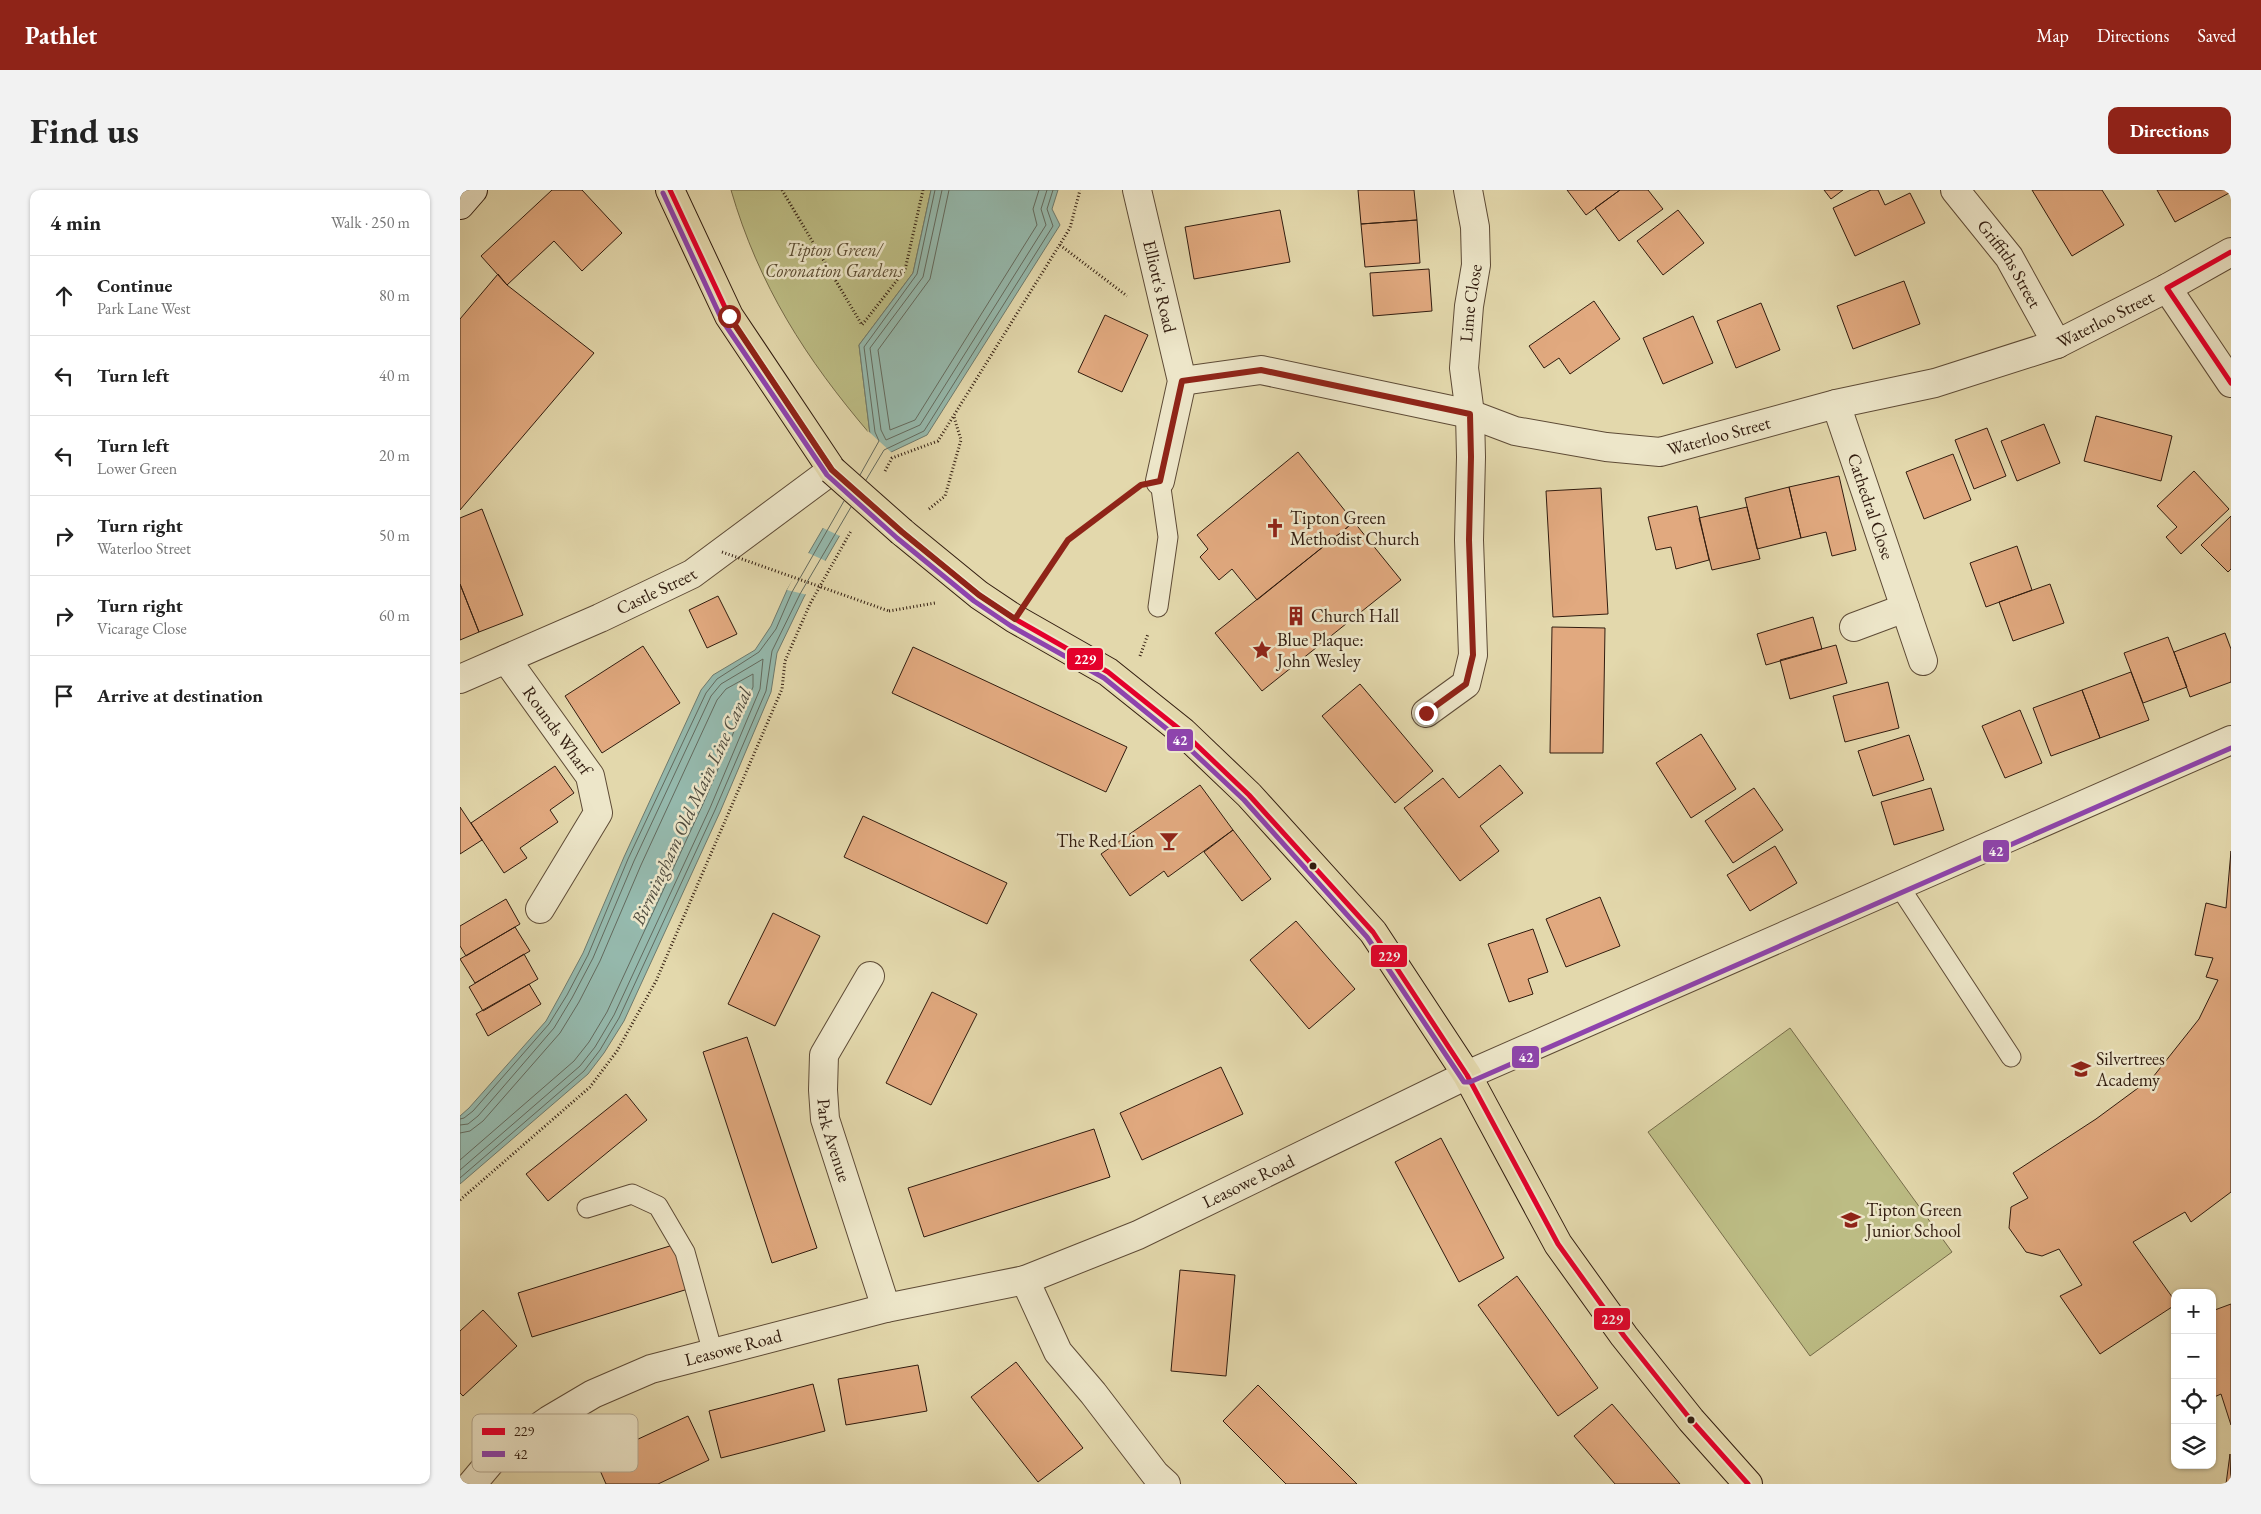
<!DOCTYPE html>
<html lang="en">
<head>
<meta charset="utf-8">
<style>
  body { margin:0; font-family:"EB Garamond",serif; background:#f2f2f2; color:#222 }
  .controls { position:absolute; right:15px; bottom:15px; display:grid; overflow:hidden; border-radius:10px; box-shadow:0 1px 4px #0004 }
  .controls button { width:45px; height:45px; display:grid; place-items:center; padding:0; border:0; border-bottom:1px solid #e0e0e0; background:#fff; color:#222; font:25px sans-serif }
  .stop { position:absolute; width:15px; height:15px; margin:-11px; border:4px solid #8f2418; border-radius:50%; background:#fff }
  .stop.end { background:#8f2418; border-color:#fff; box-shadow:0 1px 5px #0008 }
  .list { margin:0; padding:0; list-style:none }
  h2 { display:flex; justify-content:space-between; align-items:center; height:65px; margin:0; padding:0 20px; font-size:21px }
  h2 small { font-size:16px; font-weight:400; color:#767676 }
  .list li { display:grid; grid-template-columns:32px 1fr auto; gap:15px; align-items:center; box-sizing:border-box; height:80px; padding:0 20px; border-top:1px solid #e0e0e0 }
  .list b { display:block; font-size:19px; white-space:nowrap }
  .list p { margin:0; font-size:16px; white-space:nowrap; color:#767676 }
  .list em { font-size:16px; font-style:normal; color:#767676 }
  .icon { flex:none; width:28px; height:28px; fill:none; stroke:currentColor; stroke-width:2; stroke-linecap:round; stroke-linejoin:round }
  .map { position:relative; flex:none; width:1771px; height:1294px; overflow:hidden; border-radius:10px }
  header { display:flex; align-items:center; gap:30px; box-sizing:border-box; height:70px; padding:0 25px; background:#8f2418; color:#fff }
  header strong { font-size:24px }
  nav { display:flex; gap:28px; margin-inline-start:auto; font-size:18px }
  .intro { display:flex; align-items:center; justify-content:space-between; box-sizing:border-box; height:120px; padding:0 30px }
  h1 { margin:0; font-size:35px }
  .button { padding:12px 22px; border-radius:10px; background:#8f2418; color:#fff; font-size:18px; font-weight:700 }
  main { display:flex; gap:30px; padding:0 30px }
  aside { flex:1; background:#fff; border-radius:10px; box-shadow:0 1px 4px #0004 }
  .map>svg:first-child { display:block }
  .green { fill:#bcbc84; stroke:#766c4a }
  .water { fill:#95b9ad; stroke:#6d7a6e }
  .pier { fill:#e3d8ac }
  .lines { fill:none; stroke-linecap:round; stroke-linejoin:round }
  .shore { stroke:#636a5e; stroke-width:1 }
  .building { fill:#e1a97f; stroke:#311c0f }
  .service-casing { stroke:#5e4b36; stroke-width:21 }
  .minor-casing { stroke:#5e4b36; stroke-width:30 }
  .tertiary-casing { stroke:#5e4b36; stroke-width:30 }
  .secondary-casing { stroke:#311c0f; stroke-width:30 }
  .primary-casing { stroke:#311c0f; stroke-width:30 }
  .path { stroke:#311c0f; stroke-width:3; stroke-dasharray:1 2.5; stroke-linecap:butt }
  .service { stroke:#ede6c9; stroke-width:19 }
  .minor { stroke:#ede6c9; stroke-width:28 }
  .tertiary { stroke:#ede6c9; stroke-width:28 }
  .secondary { stroke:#ede6c9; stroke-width:28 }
  .primary { stroke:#e3d8ac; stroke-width:28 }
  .primary-bridge-casing { stroke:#311c0f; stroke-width:30; stroke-linecap:butt }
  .path-bridge { stroke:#311c0f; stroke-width:3; stroke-dasharray:1 2.5; stroke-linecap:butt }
  .primary-bridge { stroke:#e3d8ac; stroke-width:28 }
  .bus-1-casing { stroke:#ede6c9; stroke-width:9 }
  .bus-2-casing { stroke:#ede6c9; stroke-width:9 }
  .bus-1 { stroke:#e4002b; stroke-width:5 }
  .bus-2 { stroke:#8e44ad; stroke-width:5 }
  .route { stroke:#8f2418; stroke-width:6 }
  .bus-dot { fill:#311c0f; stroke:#ede6c9; stroke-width:2 }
  .labels { text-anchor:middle; stroke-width:5; stroke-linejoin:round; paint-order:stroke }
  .park-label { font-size:18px; font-style:italic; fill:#5b4c32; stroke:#ede6c9 }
  .street-label { font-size:18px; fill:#311c0f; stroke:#ede6c9 }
  .poi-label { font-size:18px; fill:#311c0f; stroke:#ede6c9; text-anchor:start }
  .water-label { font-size:19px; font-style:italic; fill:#4f4b3e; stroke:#ede6c9 }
  .key { fill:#ede6c9; stroke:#b5a991; stroke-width:1 }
  .key-label { font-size:14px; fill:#311c0f }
  .line-badge { stroke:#ede6c9; stroke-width:2 }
  .badge-label { font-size:14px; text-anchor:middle; font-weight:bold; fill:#fff }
</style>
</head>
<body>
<header>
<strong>Pathlet</strong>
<nav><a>Map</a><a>Directions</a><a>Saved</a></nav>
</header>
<div class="intro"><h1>Find us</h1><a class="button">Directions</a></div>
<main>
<aside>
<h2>4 min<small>Walk · 250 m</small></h2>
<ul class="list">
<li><svg class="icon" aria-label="ahead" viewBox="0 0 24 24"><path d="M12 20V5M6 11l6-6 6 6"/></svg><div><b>Continue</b><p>Park Lane West</p></div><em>80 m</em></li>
<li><svg class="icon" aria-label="left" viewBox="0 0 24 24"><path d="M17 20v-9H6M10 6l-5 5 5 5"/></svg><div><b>Turn left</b></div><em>40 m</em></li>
<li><svg class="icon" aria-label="left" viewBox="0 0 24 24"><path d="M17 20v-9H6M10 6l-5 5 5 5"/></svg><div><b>Turn left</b><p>Lower Green</p></div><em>20 m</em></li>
<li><svg class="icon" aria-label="right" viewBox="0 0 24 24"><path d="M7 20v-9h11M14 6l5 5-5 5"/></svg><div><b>Turn right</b><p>Waterloo Street</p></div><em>50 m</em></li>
<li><svg class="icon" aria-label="right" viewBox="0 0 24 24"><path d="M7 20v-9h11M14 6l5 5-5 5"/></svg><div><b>Turn right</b><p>Vicarage Close</p></div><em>60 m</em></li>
<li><svg class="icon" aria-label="arrive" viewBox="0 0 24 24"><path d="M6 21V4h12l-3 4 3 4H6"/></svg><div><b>Arrive at destination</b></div></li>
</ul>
</aside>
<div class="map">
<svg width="1771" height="1294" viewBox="0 0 1771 1294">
  <rect width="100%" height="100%" fill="#e3d8ac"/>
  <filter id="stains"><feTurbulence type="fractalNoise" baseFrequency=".004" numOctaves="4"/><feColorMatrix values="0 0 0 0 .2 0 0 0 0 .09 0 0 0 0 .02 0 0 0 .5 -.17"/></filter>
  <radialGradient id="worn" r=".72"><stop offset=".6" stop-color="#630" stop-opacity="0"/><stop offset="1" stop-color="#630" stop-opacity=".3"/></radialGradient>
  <path class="green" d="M271 0H471L453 83 399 155 410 244C346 169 299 96 271 0Z
    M1330 838 1492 1062 1350 1166 1188 942Z"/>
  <path class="water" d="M471 0H598L592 19 600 35 467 245 427 264 344 407 317 463 311 502 260 622 164 831 144 863 128 884 0 994V926L9 918 86 831 102 802 123 763 164 667 241 500 253 485 295 460 311 436 327 400 414 251 410 244 399 155 453 83Z"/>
  <path class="pier" d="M407 240 432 263 382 347 361 337 411 251Z
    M346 362 368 372 348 405 327 400Z"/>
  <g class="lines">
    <path class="shore" d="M482 0 463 87 410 158 421 240 426 250 460 235 586 35 581 19 587 0
      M489 0 470 89 418 160 430 240 455 230 577 35 573 19 579 0
      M400 285 419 251 415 242 404 157 457 84 475 0
      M406 290 424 260 464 241 593 36 587 19 593 0
      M0 929 4 928 13 921 89 834 107 805 128 765 168 669 246 503 257 489 299 462 316 439 332 402 384 311
      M0 935 8 934 18 926 94 838 112 808 133 768 174 671 251 506 261 494 303 469 300 499 250 618 154 825 135 857 120 876 0 980
      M0 943 10 941 23 931 100 843 119 812 140 771 181 675 257 510 266 499 293 484V497L243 614 147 822 129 852 114 871 0 970
      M0 988 124 881 140 860 159 828 255 620 306 501 312 461 340 404 391 317"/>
  </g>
  <path class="building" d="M92 0H122L162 43 122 81 94 51 47 95 21 66Z
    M898 0H954L957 30 901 34Z
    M1107 0H1160L1126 25Z
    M1160 0H1188L1203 19 1159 51 1135 18Z
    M1364 0H1383L1371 9Z
    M1411 0H1418L1425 15 1450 3 1465 33 1395 66 1373 18Z
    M1572 0H1642L1664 35 1612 66Z
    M1697 0H1771V2L1715 32Z
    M820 20 830 72 734 89 725 37Z
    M1218 20 1244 53 1203 85 1177 51Z
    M957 30 960 73 905 77 901 34Z
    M969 79 972 121 913 126 910 83Z
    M38 84 47 95 134 163 0 320V129Z
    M1444 91 1460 134 1393 159 1377 116Z
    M1134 111 1160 149 1110 184 1099 168 1084 178 1069 156Z
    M1301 113 1320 160 1276 178 1257 131Z
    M645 125 688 145 662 202 618 182Z
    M1233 126 1253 173 1203 194 1183 148Z
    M1636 226 1712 246 1701 291 1624 271Z
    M1584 234 1600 273 1557 291 1541 251Z
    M1527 238 1546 286 1514 299 1495 250Z
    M838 262 894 332 797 410 772 379 759 390 740 367 748 359 737 345Z
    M1493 264 1511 310 1464 329 1446 282Z
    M1734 281 1769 319 1721 364 1706 347 1717 337 1697 316Z
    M1379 286 1396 360 1372 366 1366 342 1341 348 1329 297Z
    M1329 297 1341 348 1297 359 1285 308Z
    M1141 298 1148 424 1093 427 1086 301Z
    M1237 316 1249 370 1216 379 1211 357 1196 360 1188 327Z
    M1287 317 1300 369 1252 380 1239 328Z
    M22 319 63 425 19 442 0 394V328Z
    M1771 326V379L1768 382 1741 355Z
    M894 332 941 390 802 501 755 443Z
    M1557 356 1572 400 1526 417 1510 373Z
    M0 394 19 442 0 450Z
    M1590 394 1604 433 1553 451 1539 412Z
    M258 406 277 444 247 458 229 420Z
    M1353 427 1362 459 1306 475 1297 444Z
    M1092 437 1145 438 1143 563H1090Z
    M1765 443 1771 459V492L1730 507 1714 462Z
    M1708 447 1727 497 1683 513 1664 463Z
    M1376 455 1387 493 1330 509 1320 470Z
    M183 456 220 513 142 563 105 506Z
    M453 457 667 557 646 602 432 503Z
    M1671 482 1689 530 1640 548 1622 500Z
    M1428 492 1439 538 1385 552 1373 506Z
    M900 494 973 581 935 613 862 526Z
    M1622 500 1640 548 1591 566 1573 518Z
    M1560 520 1582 573 1545 588 1522 536Z
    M1241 544 1276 599 1231 628 1196 573Z
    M1449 545 1464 590 1413 606 1398 561Z
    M1040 575 1063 603 1020 636 1039 661 1000 691 944 618 983 588 999 608Z
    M95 576 114 603 90 620 98 632 60 658 67 668 44 683 11 633Z
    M740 595 773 640 708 687 704 681 670 706 641 664Z
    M1294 598 1323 640 1273 673 1245 631Z
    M1471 598 1484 640 1434 655 1421 612Z
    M0 617 22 650 0 664Z
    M403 626 547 693 527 734 384 667Z
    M773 640 811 689 782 711 744 662Z
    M1315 656 1337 693 1290 721 1267 685Z
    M1771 661V1002L1731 1032 1725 1022 1673 1052 1715 1111V1115L1640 1164 1600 1106 1622 1095 1599 1059 1582 1066 1566 1062 1549 1038 1551 1017 1568 1008 1553 983 1636 929 1693 887 1739 829 1758 790 1746 787 1753 768 1735 765 1746 713 1766 718Z
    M1140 707 1160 756 1106 777 1086 729Z
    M46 709 60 734 6 766 0 756V736Z
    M313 723 360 746 315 836 268 814Z
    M836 731 895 799 849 839 790 770Z
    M55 737 70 761 15 793 0 769Z
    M1073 739 1088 782 1068 789 1073 804 1049 812 1028 754Z
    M64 764 78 789 23 821 9 797Z
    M69 794 81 814 28 846 16 824Z
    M472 802 517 824 471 915 426 893Z
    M287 847 357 1058 312 1073 243 862Z
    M761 877 783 924 682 970 660 923Z
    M166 904 187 930 88 1011 66 984Z
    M634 939 650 987 464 1047 448 998Z
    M981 948 1044 1068 999 1092 935 972Z
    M213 1055 228 1099 72 1147 58 1103Z
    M720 1080 775 1085 766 1186 711 1181Z
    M1057 1086 1138 1198 1098 1226 1018 1115Z
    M1771 1114V1235L1761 1204 1752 1208V1121Z
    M23 1120 57 1156 3 1206 0 1203V1141Z
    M556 1172 623 1258 578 1292 511 1207Z
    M458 1175 467 1221 386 1235 378 1189Z
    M353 1194 365 1241 261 1268 249 1221Z
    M798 1195 897 1294H826L763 1231Z
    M1152 1214 1220 1294H1155L1114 1246Z
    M228 1226 249 1270 198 1294H146L135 1269Z
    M1770 1264 1771 1294H1766Z"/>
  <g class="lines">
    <defs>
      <path id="service" d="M698 417 708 347 700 291
        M1439 696 1551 867
        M127 1018 172 1004 198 1016 225 1062 253 1163"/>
      <g id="minor">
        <path id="s1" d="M677 0 722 191 700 291"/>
        <path id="s2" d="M1495 0 1549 67 1597 154"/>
        <path d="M1707 98 1771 193"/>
        <path id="s3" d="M722 191 801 180 1010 224 1055 241 1146 257 1200 262 1376 214 1475 193 1597 154 1707 98 1771 62"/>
        <path id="s4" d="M1376 214 1463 471"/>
        <path d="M1394 437 1445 418"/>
        <path id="s5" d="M46 469 130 586 138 623 80 719"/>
        <path id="s6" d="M966 523 1006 494 1013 465 1009 350 1011 267 1010 224 1004 178 1009 116 1016 75 1015 37 1008 0"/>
        <path id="s7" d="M410 786 364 865 363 900 365 929 426 1118"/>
        <path d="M565 1090 598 1162 633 1203 695 1284 706 1294"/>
        <path id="s8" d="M12 1294 33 1269 89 1230 133 1204 191 1179 426 1118 565 1090 678 1045 1007 885 1771 550"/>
      </g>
      <g id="tertiary">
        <path id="s9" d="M0 489 140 428 232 384 372 280"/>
      </g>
      <path id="secondary" d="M0 15 13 0"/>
      <path id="primary" d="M210 0 269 126 372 280
        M442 342 519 405 555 429 648 482 723 542 789 605 913 742 1007 885 1098 1054 1164 1146 1231 1230 1288 1294"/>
    </defs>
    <use href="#service" class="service-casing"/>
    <use href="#minor" class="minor-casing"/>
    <use href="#tertiary" class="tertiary-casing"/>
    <use href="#secondary" class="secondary-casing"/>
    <use href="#primary" class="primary-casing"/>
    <path class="path" d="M322 0 402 135 445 80 463 0
      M600 55 667 106
      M425 281 432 268 478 251 610 38 620 0
      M469 319 485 306 501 250 494 227
      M574 401 608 350 669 304
      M429 421 475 413
      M680 466 688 444
      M0 1010 130 897 157 861 196 791 322 499 325 471 350 414 391 341"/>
    <use href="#service" class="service"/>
    <use href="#minor" class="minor"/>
    <use href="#tertiary" class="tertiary"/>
    <use href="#secondary" class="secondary"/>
    <use href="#primary" class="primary"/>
    <defs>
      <path id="primary-bridge" d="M372 280 442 342"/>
    </defs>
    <use href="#primary-bridge" class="primary-bridge-casing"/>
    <path class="path-bridge" d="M262 362 429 421"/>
    <use href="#primary-bridge" class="primary-bridge"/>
    <defs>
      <path id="bus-1" d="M210 0 269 126 372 280 442 342 519 405 555 429 648 482 723 542 789 605 913 742 1007 885 1098 1054 1164 1146 1231 1230 1288 1294
        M1707 98 1771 193
        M1707 98 1771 62"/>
      <path id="bus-2" d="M203 3 262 130 367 285 437 348 514 411 551 436 644 488 718 548 784 610 907 747 1004 892H1010L1771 558"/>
    </defs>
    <use href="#bus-1" class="bus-1-casing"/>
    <use href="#bus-2" class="bus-2-casing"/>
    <use href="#bus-1" class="bus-1"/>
    <use href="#bus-2" class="bus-2"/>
  </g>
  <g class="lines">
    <path class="route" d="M269 126 372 280 442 342 519 405 555 429 608 350 681 295 700 291 722 191 801 180 1010 224 1011 267 1009 350 1013 465 1006 494 966 523"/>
  </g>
  <defs>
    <symbol id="church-bare" viewBox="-9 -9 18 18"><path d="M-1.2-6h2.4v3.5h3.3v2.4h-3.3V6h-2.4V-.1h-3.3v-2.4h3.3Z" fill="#8f2418" stroke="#ede6c9" stroke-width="2.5" paint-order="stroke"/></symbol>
    <symbol id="building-bare" viewBox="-9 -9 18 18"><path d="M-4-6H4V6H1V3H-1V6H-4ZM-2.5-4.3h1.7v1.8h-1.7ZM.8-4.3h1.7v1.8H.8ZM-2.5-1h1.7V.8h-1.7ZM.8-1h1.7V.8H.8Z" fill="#8f2418" stroke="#ede6c9" stroke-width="2.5" paint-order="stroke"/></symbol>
    <symbol id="sight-bare" viewBox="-9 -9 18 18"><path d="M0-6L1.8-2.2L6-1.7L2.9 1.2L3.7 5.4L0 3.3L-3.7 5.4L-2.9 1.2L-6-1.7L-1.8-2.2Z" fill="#8f2418" stroke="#ede6c9" stroke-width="2.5" paint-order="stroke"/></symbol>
    <symbol id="bar-bare" viewBox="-9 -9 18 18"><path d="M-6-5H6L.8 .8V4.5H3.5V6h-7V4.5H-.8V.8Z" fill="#8f2418" stroke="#ede6c9" stroke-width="2.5" paint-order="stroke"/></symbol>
    <symbol id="school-bare" viewBox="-9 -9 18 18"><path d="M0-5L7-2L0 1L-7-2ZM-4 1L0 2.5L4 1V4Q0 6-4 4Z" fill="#8f2418" stroke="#ede6c9" stroke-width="2.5" paint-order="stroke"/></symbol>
  </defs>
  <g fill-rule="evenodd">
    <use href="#church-bare" x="801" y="324" width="28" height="28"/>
    <use href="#building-bare" x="822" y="412" width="28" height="28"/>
    <use href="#sight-bare" x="788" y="446" width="28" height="28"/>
    <use href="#bar-bare" x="695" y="637" width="28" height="28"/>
    <use href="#school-bare" x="1607" y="865" width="28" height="28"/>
    <use href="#school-bare" x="1377" y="1016" width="28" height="28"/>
  </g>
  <g class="bus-dot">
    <circle cx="853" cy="676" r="4.5"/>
    <circle cx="1231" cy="1230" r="4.5"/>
  </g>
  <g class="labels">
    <g class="park-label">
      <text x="374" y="66">Tipton Green/<tspan x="374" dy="21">Coronation Gardens</tspan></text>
    </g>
    <g class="street-label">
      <text dy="6" stroke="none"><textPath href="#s2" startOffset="92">Griffiths Street</textPath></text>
      <text dy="6" stroke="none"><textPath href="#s1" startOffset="99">Elliott's Road</textPath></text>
      <text dy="6" stroke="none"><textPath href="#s6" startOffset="432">Lime Close</textPath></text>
      <text dy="6" stroke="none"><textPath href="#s3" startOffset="954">Waterloo Street</textPath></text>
      <text dy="6" stroke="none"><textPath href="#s3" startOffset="549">Waterloo Street</textPath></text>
      <text dy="6" stroke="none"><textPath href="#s4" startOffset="108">Cathedral Close</textPath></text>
      <text dy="6" stroke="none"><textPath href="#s9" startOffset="215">Castle Street</textPath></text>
      <text dy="6" stroke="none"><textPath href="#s5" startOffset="88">Rounds Wharf</textPath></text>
      <text dy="6" stroke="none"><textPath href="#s7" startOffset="178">Park Avenue</textPath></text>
      <text dy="6" stroke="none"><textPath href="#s8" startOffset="844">Leasowe Road</textPath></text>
      <text dy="6" stroke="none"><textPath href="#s8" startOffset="300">Leasowe Road</textPath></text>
    </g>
    <g class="poi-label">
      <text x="830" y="334">Tipton Green<tspan x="830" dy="21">Methodist Church</tspan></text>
      <text x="851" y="432">Church Hall</text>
      <text x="817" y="456">Blue Plaque:<tspan x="817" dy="21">John Wesley</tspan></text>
      <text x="694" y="657" text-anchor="end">The Red Lion</text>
      <text x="1636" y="875">Silvertrees<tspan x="1636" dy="21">Academy</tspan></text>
      <text x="1406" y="1026">Tipton Green<tspan x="1406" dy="21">Junior School</tspan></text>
    </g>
    <g class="water-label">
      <text transform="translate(231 616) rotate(-65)" y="7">Birmingham Old Main Line Canal</text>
    </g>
  </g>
  <rect x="12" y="1224" width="166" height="58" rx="8" class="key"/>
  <rect x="22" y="1238" width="23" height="7" fill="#e4002b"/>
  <rect x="22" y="1261" width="23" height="6" fill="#8e44ad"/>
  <g class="key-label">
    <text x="54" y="1246">229</text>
    <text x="54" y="1269">42</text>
  </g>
  <g class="line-badge">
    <rect x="606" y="457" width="38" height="24" rx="5" fill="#e4002b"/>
    <rect x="706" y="538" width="28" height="24" rx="5" fill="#8e44ad"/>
    <rect x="1522" y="649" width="28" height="24" rx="5" fill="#8e44ad"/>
    <rect x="910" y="754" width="38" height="24" rx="5" fill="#e4002b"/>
    <rect x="1051" y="855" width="29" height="24" rx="5" fill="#8e44ad"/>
    <rect x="1133" y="1117" width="38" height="24" rx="5" fill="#e4002b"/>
  </g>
  <g class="badge-label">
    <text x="625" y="474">229</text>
    <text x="720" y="555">42</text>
    <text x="1536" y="666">42</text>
    <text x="929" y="771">229</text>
    <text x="1066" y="872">42</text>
    <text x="1152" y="1134">229</text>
  </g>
  <rect width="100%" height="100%" filter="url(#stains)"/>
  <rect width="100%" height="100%" fill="url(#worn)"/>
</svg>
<div class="controls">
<button>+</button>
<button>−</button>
<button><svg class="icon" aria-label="locate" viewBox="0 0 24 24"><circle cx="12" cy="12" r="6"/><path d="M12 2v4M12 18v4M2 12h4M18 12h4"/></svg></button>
<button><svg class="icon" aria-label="layers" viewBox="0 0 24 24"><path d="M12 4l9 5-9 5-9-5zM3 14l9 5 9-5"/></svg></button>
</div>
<div class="stop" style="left:269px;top:126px"></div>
<div class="stop end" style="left:966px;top:523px"></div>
</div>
</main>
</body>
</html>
